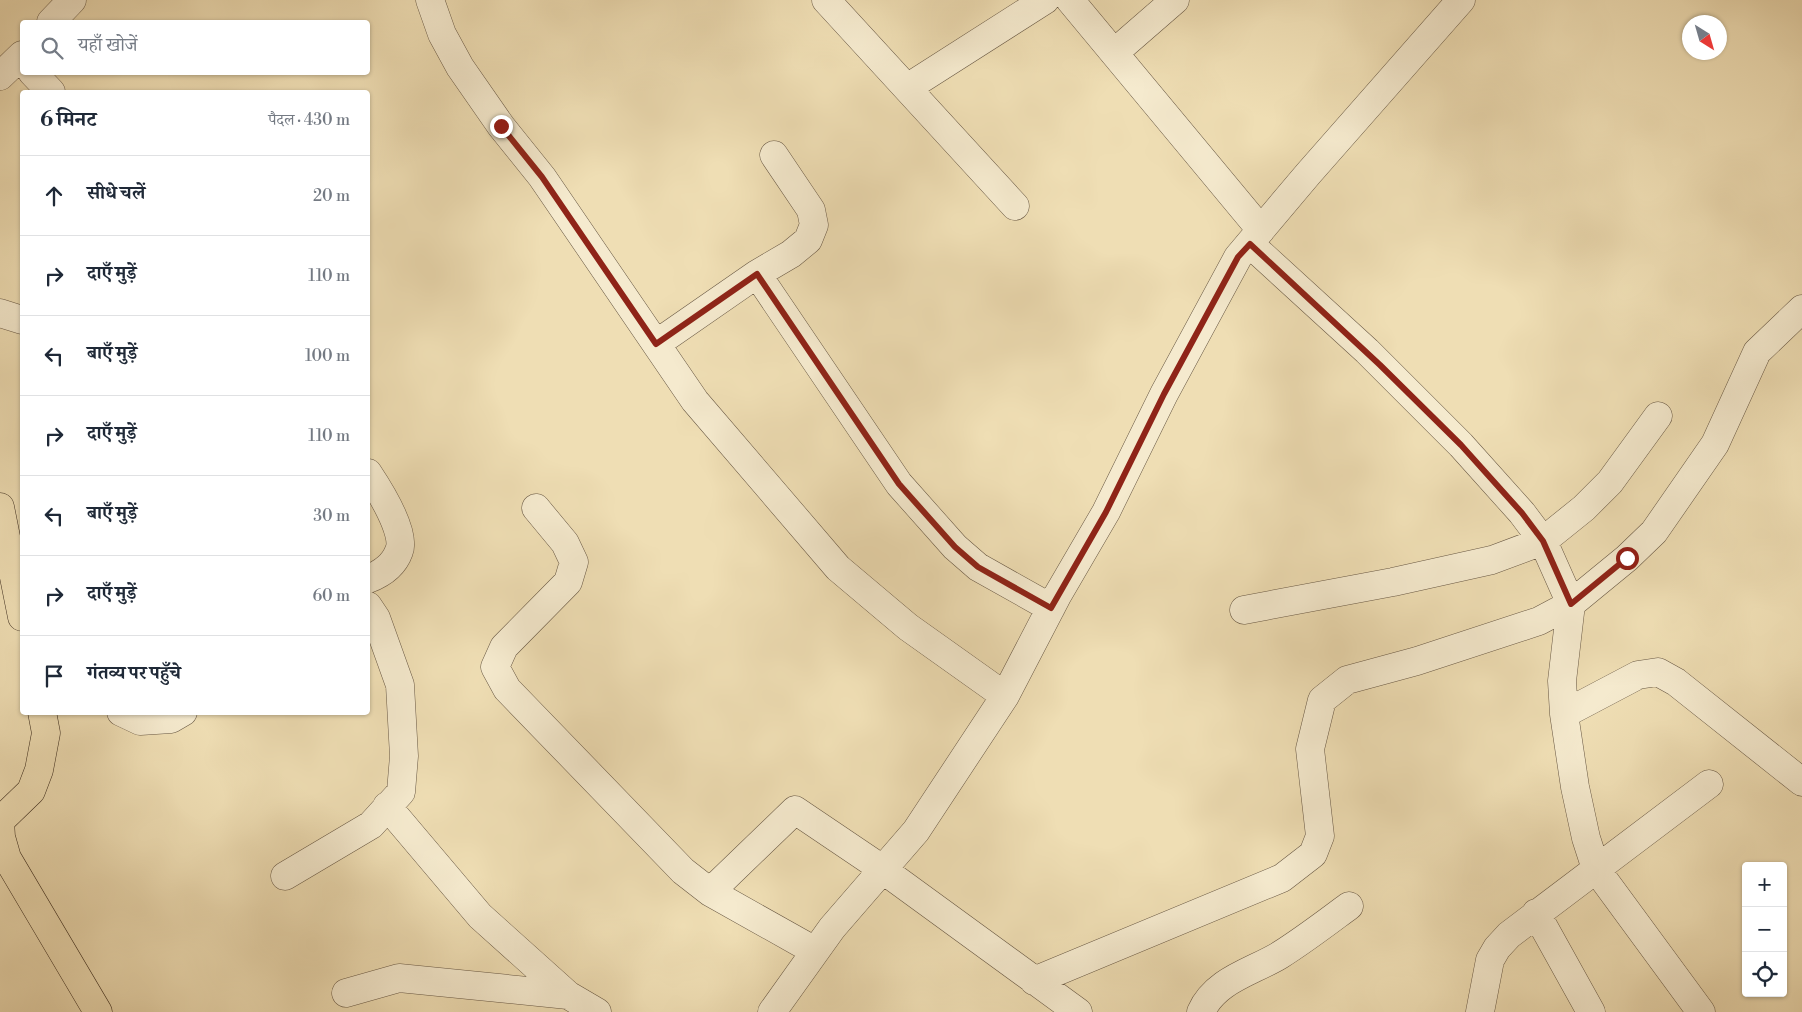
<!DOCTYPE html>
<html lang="hi">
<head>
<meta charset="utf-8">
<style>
  body { margin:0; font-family:"Libre Bodoni","Noto Serif Devanagari",serif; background:#f6f6f7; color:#1f2937 }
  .controls { position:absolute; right:15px; bottom:15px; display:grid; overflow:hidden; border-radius:5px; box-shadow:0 1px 4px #0004 }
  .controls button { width:45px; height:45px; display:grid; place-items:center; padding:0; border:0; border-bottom:1px solid #e0e1e3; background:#fff; color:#1f2937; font:25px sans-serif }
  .compass { position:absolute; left:1682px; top:15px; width:45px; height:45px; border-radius:50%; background:#fff; box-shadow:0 1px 4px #0004; rotate:143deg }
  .stop { position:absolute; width:15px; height:15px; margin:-11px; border:4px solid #8f2418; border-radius:50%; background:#fff }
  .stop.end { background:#8f2418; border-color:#fff; box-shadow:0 1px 5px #0008 }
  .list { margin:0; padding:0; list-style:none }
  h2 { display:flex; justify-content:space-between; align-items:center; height:65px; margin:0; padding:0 20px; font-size:21px }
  h2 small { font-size:16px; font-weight:400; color:#747a83 }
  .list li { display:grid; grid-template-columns:32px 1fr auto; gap:15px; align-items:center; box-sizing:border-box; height:80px; padding:0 20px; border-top:1px solid #e0e1e3 }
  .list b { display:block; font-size:19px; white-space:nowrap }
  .list em { font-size:16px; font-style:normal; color:#747a83 }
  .icon { flex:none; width:28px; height:28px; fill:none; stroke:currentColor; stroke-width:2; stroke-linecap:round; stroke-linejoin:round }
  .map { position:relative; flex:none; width:1802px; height:1012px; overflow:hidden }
  .search { position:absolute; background:#fff; box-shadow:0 1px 4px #0004; left:20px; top:20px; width:350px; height:55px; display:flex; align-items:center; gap:12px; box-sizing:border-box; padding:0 18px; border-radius:5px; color:#747a83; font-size:19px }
  .panel { position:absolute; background:#fff; box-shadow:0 1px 4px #0004; left:20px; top:90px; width:350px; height:625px; border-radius:5px }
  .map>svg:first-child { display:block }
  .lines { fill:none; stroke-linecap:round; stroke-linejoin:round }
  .minor-casing { stroke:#685844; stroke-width:29 }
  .major-casing { stroke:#3b2c1e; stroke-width:29 }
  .minor { stroke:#f5eace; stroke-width:28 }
  .major { stroke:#efdeb4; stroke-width:28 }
  .route { stroke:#8f2418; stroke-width:6 }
</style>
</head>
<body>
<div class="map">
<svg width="1802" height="1012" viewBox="0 0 1802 1012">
  <rect width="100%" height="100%" fill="#efdeb4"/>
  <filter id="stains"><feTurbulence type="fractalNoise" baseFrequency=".004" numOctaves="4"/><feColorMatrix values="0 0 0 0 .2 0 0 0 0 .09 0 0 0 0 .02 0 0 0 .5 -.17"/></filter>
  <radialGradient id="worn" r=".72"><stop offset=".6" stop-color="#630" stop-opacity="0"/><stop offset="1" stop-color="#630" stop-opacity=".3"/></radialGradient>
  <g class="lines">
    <defs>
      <path id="minor" d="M430 0 442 34 460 67 501 126 542 177 695 401 838 568 908 627 1005 696
        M826 0 1015 206
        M1070 0 1261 230
        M51 22 72 0
        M1114 53 1175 0
        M32 72 51 92
        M0 76 22 55
        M907 88 1045 0
        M1250 244 1367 351 1461 445 1522 513 1543 541 1571 604 1562 681 1564 714 1575 787 1586 838 1596 869 1701 1012
        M757 274 899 484 955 547 978 567 1051 608
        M0 313 22 320
        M656 344 757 274 791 254 808 240 814 225 811 210 774 155
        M368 473C378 488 407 533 399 551 394 565 381 574 368 579
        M536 508 565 543 574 562 568 582 504 647 495 667 507 689 683 871 710 892 815 951
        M1244 610 1393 582 1492 560 1543 541 1584 508 1610 482 1658 416
        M121 712 140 721 171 719 183 712
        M1564 714 1638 675 1658 672 1676 682 1802 782
        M387 806 480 916 568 995 597 1012
        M285 876 371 825 401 792 404 756 400 685 376 618 368 606
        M710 892 795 810 875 864 1078 1012
        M1536 913 1591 1012
        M1034 981 1282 878 1313 854 1320 836 1310 749 1322 700 1347 680 1417 661 1539 621 1571 604 1588 590 1627 558 1654 532 1715 444 1757 352 1802 309
        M346 993 399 978 568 995
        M772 1012 832 928 916 831 1005 696 1057 596 1106 512 1164 394 1238 257 1308 174 1461 0
        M1201 1012C1215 980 1252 972 1280 955 1304 940 1326 923 1349 906
        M1480 1012 1490 960 1497 948 1509 935 1709 784"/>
      <path id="major" d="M0 507 22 617
        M42 712 46 733 39 770 31 791 0 821 1 837 7 858 98 1012"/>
    </defs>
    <use href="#minor" class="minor-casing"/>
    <use href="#major" class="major-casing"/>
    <use href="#minor" class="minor"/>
    <use href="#major" class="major"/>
  </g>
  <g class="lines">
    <path class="route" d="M501 126 542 177 656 344 757 274 899 484 955 547 978 567 1051 608 1106 512 1164 394 1238 257 1250 244 1380 365 1461 445 1522 513 1543 541 1571 604 1627 558"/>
  </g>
  <rect width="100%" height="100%" filter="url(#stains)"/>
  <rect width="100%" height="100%" fill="url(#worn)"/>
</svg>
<div class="controls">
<button>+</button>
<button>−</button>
<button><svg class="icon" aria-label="locate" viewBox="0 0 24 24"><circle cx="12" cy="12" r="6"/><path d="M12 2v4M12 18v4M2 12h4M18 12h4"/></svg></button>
</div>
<svg class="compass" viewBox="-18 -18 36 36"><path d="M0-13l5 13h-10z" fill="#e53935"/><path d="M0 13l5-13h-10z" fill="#747a83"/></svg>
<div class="stop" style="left:1627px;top:558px"></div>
<div class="stop end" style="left:501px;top:126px"></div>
<div class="search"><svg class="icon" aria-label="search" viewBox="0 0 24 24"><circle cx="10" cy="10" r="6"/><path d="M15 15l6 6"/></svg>यहाँ खोजें</div>
<section class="panel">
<h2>6 मिनट<small>पैदल · 430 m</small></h2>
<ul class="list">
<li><svg class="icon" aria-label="ahead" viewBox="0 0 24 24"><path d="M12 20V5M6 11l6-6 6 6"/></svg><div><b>सीधे चलें</b></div><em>20 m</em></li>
<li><svg class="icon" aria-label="right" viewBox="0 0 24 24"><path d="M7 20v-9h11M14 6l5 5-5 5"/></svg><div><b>दाएँ मुड़ें</b></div><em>110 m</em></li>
<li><svg class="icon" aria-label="left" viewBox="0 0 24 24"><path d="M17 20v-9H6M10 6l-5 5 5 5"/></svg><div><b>बाएँ मुड़ें</b></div><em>100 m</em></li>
<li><svg class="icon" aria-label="right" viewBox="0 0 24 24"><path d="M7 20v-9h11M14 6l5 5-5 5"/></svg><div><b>दाएँ मुड़ें</b></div><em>110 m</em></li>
<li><svg class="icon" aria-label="left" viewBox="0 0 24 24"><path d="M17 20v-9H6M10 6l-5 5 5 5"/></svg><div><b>बाएँ मुड़ें</b></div><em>30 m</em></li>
<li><svg class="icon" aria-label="right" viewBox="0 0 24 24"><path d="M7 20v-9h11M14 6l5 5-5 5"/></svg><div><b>दाएँ मुड़ें</b></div><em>60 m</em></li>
<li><svg class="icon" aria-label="arrive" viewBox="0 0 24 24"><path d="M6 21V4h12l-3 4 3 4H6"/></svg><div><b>गंतव्य पर पहुँचे</b></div></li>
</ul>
</section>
</div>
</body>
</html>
